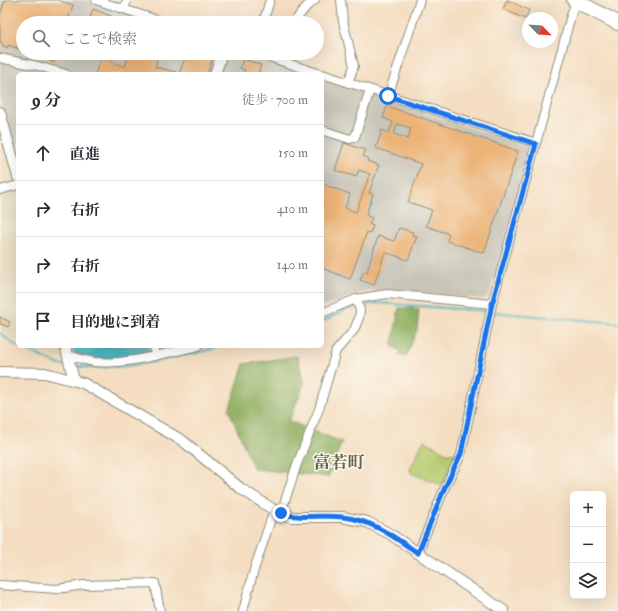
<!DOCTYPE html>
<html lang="ja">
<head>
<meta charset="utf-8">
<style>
  body { margin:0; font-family:"IM FELL Double Pica","Noto Serif JP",serif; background:#f7f7f7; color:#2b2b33 }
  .controls { position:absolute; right:12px; bottom:12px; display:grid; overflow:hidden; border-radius:6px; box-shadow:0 4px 16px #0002 }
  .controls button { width:36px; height:36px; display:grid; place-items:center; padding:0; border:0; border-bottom:1px solid #e1e1e2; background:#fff; color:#2b2b33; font:20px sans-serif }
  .compass { position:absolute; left:522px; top:12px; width:36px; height:36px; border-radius:50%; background:#fff; box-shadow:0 4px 16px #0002; rotate:115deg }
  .stop { position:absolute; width:12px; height:12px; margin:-9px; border:3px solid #1a73e8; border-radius:50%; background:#fff }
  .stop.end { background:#1a73e8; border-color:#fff; box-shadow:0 1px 4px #0008 }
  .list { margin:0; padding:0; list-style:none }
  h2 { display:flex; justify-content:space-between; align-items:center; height:52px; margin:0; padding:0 16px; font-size:17px }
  h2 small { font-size:13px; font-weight:400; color:#7c7c81 }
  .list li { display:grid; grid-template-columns:26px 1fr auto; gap:12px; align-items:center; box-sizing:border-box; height:56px; padding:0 16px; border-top:1px solid #e1e1e2 }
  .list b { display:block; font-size:15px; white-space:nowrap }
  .list em { font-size:13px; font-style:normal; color:#7c7c81 }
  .icon { flex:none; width:22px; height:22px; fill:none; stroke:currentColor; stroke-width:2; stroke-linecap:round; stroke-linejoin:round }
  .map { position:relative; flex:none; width:618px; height:611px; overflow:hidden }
  .search { position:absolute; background:#fff; box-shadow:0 4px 16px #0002; left:16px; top:16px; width:308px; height:44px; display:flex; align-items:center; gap:10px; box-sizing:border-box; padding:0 14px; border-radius:22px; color:#7c7c81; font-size:15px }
  .panel { position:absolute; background:#fff; box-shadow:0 4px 16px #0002; left:16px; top:72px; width:308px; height:276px; border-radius:6px }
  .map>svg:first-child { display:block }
  .built { fill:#e3d7b7 }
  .industrial { fill:#c8c4b8 }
  .green { fill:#b6cb70; stroke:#6a8452 }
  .forest { fill:#90af62; stroke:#58764b }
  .water { fill:#48b7c2; stroke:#347a7b }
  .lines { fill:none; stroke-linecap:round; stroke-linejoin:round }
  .stream { stroke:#48b7c2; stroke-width:2 }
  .building { fill:#ecb377; fill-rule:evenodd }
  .minor-casing { stroke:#8a8d7a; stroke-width:10 }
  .tertiary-casing { stroke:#8a8d7a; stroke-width:12 }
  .trunk-casing { stroke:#8a8d7a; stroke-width:16 }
  .minor { stroke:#fff; stroke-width:8 }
  .tertiary { stroke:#fff; stroke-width:10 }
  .trunk { stroke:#fff; stroke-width:14 }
  .route { stroke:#1a73e8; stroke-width:5 }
  .labels { text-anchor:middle; stroke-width:3; stroke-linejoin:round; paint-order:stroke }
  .quarter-label { font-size:17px; font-weight:bold; fill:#67664b; stroke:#fbf7ec }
</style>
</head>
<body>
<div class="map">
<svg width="618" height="611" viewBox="0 0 618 611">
  <rect width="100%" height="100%" fill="#fbf7ec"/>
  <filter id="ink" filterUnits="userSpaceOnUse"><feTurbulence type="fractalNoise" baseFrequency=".025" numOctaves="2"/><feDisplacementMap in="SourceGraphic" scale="8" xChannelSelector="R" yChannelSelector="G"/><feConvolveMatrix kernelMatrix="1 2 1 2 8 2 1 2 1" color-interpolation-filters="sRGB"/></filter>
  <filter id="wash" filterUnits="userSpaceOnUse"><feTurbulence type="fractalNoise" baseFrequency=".012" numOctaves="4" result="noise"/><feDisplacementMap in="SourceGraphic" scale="16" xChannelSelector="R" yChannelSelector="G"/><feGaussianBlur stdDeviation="0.9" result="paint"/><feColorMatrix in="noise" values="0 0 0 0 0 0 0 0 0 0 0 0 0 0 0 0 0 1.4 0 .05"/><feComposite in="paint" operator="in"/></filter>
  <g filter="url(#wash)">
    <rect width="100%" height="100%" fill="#f4ddc0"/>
    <path class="built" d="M16 189 18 191V342L0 329V193Z
      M24 346H62L66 359 53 356Z"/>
    <path class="industrial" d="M0 0H85L154 23H23V53H244L307 74H18V162L0 97Z
      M322 79 525 146 527 149 528 154 490 294 485 299 393 291H371L358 294 322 307Z"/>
    <path class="green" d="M424 440 446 453 457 454 442 485 411 473 410 469Z"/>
    <path class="forest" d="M399 308 419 309 417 330 406 357 399 355 401 351 392 346Z
      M297 356 305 382 289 421 342 442 328 477 254 469 229 410 244 364Z"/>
    <path class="water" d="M71 346H148L150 353C120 359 103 362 74 353Z"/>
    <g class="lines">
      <path class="stream" d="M360 306 378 303 487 311
        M492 312 618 323
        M322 322 345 310 356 307
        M0 333 15 345 60 365H67
        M73 366C120 372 167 359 213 349L221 346"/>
    </g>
    <g id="blocks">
      <path class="building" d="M5 0H58L73 5 67 23H23V50L8 45V48L3 46V43L0 42V15Z
        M507 0 529 10 525 19 503 9Z
        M93 9 111 16 108 23H88Z
        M34 53H57L54 63Z
        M129 53H159L155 67 176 72 175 74H95L101 57 125 67Z
        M187 53H214L207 74H179Z
        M243 59 261 65 258 74H243L245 70 240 68Z
        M387 106 518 151 484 253 447 241 449 234 426 226 432 210 408 202 421 164 376 148 382 130 389 133 393 122 383 118ZM397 124 411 128 408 139 394 134Z
        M344 143 366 150 363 156 368 158 367 161 379 165 369 193 373 194 366 215 372 218 369 224 373 226 370 233 367 232 350 279 322 268V184L350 194 345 208 356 212 370 174 359 170 356 177 335 170Z
        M399 228 413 232 412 235 417 236 408 260 385 252 374 285 360 280 364 271 367 272 378 236 394 241Z
        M0 317 10 322 8 327 0 324Z"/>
    </g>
  </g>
  <g filter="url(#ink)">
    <use href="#blocks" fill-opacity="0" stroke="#8a8d7a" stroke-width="1"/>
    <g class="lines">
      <defs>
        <path id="minor" d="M96 0 166 23
          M341 0 343 21 354 66 348 83
          M124 9 127 0
          M263 23 270 0
          M293 23 307 6 315 0
          M256 53 321 74
          M0 58 38 66 66 74
          M322 74 536 143
          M388 96 420 0
          M322 130 350 139 355 137 370 90
          M0 190 18 185
          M322 313 356 299 387 294 492 304
          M153 346 155 355
          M67 355C76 357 85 361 94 362 128 365 165 353 198 346
          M281 513 297 464 319 409 336 351 354 330 359 318 360 310 356 299
          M418 553 445 487 461 455 492 304 572 12 577 1
          M0 585 57 589 84 585 155 583 160 611
          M243 611 254 570 274 510"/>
        <path id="tertiary" d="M215 74 222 53
          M0 112 18 177
          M65 346 74 380
          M0 372 45 373 83 383 183 441 240 488 274 510 292 517H342L367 522 390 534 504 611"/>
        <path id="trunk" d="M574 0 618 23"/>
      </defs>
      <use href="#minor" class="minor-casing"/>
      <use href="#tertiary" class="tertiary-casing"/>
      <use href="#trunk" class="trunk-casing"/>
      <use href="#minor" class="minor"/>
      <use href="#tertiary" class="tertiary"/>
      <use href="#trunk" class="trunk"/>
    </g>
  </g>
  <g class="lines" filter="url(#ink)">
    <path class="route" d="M281 513C302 520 322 514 343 517 372 520 394 537 418 553L445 487 461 454 492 304 536 144 388 96"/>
  </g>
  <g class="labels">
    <g class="quarter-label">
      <text x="339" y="468">富若町</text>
    </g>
  </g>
</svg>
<div class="controls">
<button>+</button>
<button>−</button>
<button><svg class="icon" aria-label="layers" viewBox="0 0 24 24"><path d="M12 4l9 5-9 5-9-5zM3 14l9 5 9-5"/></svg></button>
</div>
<svg class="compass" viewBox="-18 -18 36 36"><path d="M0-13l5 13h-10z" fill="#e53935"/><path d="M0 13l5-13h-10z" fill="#7c7c81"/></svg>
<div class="stop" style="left:388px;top:96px"></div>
<div class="stop end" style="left:281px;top:513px"></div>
<div class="search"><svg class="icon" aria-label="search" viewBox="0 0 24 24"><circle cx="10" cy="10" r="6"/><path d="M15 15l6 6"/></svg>ここで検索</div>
<section class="panel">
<h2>9 分<small>徒歩 · 700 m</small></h2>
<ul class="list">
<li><svg class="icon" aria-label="ahead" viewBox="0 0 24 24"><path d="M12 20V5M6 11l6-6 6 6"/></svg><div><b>直進</b></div><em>150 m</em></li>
<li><svg class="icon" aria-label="right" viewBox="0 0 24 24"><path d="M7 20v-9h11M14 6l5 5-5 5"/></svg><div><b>右折</b></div><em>410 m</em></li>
<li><svg class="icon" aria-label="right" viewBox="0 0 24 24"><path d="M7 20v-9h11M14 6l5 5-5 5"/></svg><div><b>右折</b></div><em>140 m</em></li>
<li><svg class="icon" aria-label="arrive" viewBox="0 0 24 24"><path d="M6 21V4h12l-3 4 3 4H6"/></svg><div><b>目的地に到着</b></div></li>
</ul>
</section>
</div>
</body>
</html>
